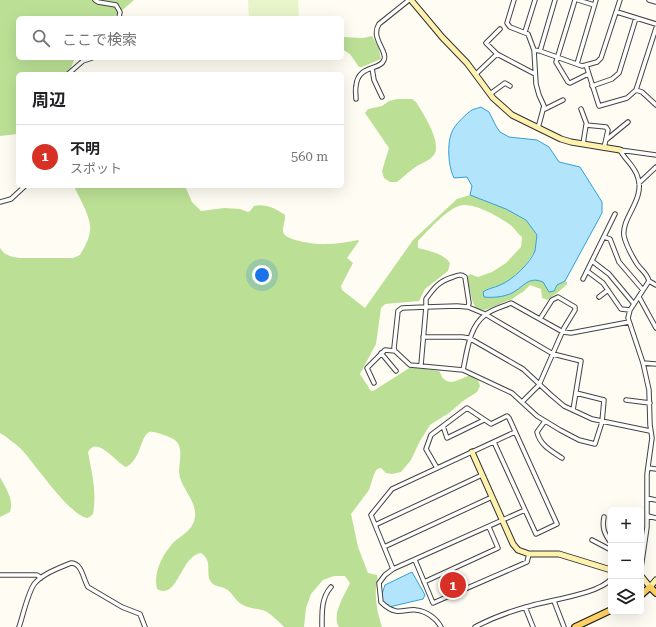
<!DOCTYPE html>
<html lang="ja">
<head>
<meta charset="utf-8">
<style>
  body { margin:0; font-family:"Roboto Serif","Noto Sans JP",serif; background:#f2f2f2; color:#202124 }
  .controls { position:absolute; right:12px; bottom:12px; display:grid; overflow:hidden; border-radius:6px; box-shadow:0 4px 16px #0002 }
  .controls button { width:36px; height:36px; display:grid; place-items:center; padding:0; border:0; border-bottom:1px solid #e0e0e0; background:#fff; color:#202124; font:20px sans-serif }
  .you { position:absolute; left:262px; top:275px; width:14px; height:14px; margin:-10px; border:3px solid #fff; border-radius:50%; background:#1a73e8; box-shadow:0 0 0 6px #1a73e833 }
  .badge { display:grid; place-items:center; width:26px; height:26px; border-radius:50%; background:#d93025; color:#fff; font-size:13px; font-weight:700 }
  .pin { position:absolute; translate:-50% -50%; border:2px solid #fff; box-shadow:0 1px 4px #0006 }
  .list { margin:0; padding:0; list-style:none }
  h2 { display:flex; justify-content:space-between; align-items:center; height:52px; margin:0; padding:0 16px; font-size:17px }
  h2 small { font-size:13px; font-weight:400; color:#757577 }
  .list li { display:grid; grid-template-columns:26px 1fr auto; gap:12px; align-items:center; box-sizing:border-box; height:64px; padding:0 16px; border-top:1px solid #e0e0e0 }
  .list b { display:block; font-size:15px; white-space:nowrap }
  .list p { margin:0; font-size:13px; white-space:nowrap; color:#757577 }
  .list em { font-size:13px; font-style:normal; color:#757577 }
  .icon { flex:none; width:22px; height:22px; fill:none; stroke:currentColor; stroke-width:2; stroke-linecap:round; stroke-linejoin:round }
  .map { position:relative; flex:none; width:656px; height:627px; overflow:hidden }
  .search { position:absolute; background:#fff; box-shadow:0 4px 16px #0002; left:16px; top:16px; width:328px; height:44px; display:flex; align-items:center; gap:10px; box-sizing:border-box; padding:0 14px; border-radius:6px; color:#757577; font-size:15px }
  .panel { position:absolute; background:#fff; box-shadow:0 4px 16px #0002; left:16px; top:72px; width:328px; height:116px; border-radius:6px }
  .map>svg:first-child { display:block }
  .forest { fill:#bbe095 }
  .pitch { fill:#e8f4ca }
  .water { fill:#b2e4fc; stroke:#32a0d9 }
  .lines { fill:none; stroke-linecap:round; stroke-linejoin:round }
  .street-casing { stroke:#434343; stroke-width:5.5 }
  .secondary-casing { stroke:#323232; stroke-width:7 }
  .primary-casing { stroke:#212121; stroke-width:8 }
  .street { stroke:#fff; stroke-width:3.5 }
  .secondary { stroke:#fff2ae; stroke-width:5 }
  .primary { stroke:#ffd063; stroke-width:5.5 }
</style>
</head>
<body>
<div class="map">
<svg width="656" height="627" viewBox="0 0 656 627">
  <rect width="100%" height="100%" fill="#fffcf3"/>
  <path class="forest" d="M0 0H134L113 18H18V58H75L68 74H18V134L0 136Z
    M372 36 378 46 381 59 362 67H359L350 54 342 49V37L363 38Z
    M397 99H412L416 102C423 113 444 145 433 156 429 161 422 163 417 166 409 171 404 177 397 182H390L384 178 382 171 389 148 365 113 368 109 382 106 389 101Z
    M74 186H185L192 202 201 211 224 208 240 209 248 212 250 211 254 206C265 203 277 209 285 215 286 221 281 229 284 234 289 241 318 245 326 244 337 244 348 242 358 240L359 241 347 258 353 263 341 286 342 290 365 308 413 240 457 199 470 195 506 209 526 220 537 235 535 251 524 267 511 279 501 285 487 289 513 292 528 281 536 279 557 285 565 281 567 282V284C561 291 554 294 548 300L542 298 541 289 530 285 524 291 512 299 485 310 476 309 472 300 467 277 470 274 478 277 492 272 506 263 521 247 522 237C517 233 514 227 509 224 498 216 476 204 463 205 449 206 428 231 418 241V248C429 251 443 253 450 263L448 271 425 289 419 301 385 304 381 308 376 344 360 374 371 391H373L411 367 439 371C441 373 441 377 444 379 454 388 466 373 473 376 475 377 476 378 478 380L480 386 477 392 463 401 449 413 430 425 420 441 411 460 401 472 392 474 386 473 381 468 377 469 374 474 369 490 351 514 358 547 368 573 377 575C378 580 377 583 376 588 375 601 378 615 382 627H339C331 614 345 595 350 583L345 576H334L323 580 311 594 306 608 304 627H284C279 622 273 616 267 612 260 608 251 610 241 604 235 600 232 592 226 589 221 586 215 587 212 583 204 575 214 561 201 553 183 555 179 590 164 591 161 591 159 590 157 589 153 573 162 556 172 544 181 535 193 531 195 517 197 500 180 488 179 472 179 461 184 448 175 440 171 437 153 430 149 432 140 437 141 460 126 467 115 462 97 435 88 452 92 474 97 492 93 514L88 518C70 517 34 462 20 448 14 443 7 437 0 433V247C3 255 11 257 20 258H73L80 255C84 248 89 240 90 231 92 218 79 198 74 186Z
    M0 477C6 489 14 499 10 512L0 517Z"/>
  <path class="pitch" d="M248 0H298L299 18H249Z"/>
  <path class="water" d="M481 107 489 112 496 126 500 132 509 137 537 140 549 147 559 162 580 167 602 202V213L565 281 557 285 554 291 549 292 543 282C528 276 525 286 512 293 504 297 492 298 484 297L483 292C488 288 494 288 500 285 513 280 530 263 535 251 536 246 536 240 537 235L526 220 506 209 470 195 472 186 467 177 454 178C448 166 446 140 454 128 456 124 468 112 472 110 474 109 478 108 481 107Z
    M412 572 425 595 423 599 389 607 384 603 381 597 385 585Z"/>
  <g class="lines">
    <defs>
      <path id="street" d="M95 0 98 2 116 5 120 12 119 18
        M514 0 507 23 510 27 528 34 534 50 536 84 539 95 544 106 538 128
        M575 0 556 62 568 82 570 83 588 74
        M578 0 594 5
        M649 0 656 2
        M617 12 656 24
        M500 29 486 43 497 54 535 74
        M525 32 535 0
        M534 50 540 51 582 66 586 65 599 106 627 98 636 90 656 28
        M540 51 555 0
        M577 64 596 0
        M586 65 597 62 601 58 620 0
        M372 68 374 80 382 97
        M68 74 83 61 92 58
        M476 74 497 54
        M592 86 612 79 619 73 636 18
        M636 90 642 92 656 105
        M490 94 505 83 510 86
        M356 99C356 95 355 90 356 86 358 64 380 71 384 60 388 51 370 38 379 24L409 0
        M543 109H545L563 100
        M581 109 587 125
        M606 140 628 122
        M583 144 586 125 606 127 608 130 604 148
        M620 150C625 160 635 166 638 178 645 200 621 218 624 236 626 245 632 256 637 264 641 270 647 273 649 281L656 285
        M620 150 656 155
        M639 183 656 167
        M0 202 11 199 25 186
        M604 237 610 239 619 262 643 290
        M592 261 609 274 634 304
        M587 271 603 283 621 309 630 310
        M583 279 615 214
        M599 297 608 290
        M639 297 656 328
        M423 337H462L469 338 523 369 551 395 564 406 592 419 650 431
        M395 351 394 348 398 311 402 308 426 307V299C434 288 439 281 453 277 458 275 461 274 465 277L469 303 468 307
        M381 353 396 371
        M643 363 656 364
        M421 365 426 307 457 306 468 307 485 314 553 354 581 361 573 410
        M463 370C467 352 469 327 485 315 492 309 502 307 511 303L563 332 571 333 629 322
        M374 383 367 368 385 350 395 351 410 365 463 370 512 393 537 416 560 430 579 440 595 444 602 422 604 400 576 393
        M626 400 650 403
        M522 402 539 385 564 328 575 310V307L558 297 552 300 540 319
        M545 421 537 432C540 445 551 451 562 458
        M443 426 447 438 484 420
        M437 468 426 449 431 435 467 408 491 424 507 416 509 418 557 524 536 534 494 442
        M648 468 656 469
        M647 498 656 500
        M648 516 656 518
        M604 517C602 528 604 533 611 543
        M375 525 482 475
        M592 540 611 550
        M384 547 492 497
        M415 560 433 603 527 562 529 554
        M641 568 647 527V474L652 438 650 425 649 390 643 363 628 318 630 310 649 281
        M393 569 371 515 392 489 515 432
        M0 575H37L41 578
        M424 582 498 548 489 527
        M554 601 564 627
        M525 607 533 627
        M19 627C23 616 28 591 35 583 44 573 59 568 71 563 82 563 83 579 88 587L122 607 140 614 145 627
        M322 627C322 613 321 598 331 587
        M441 627C436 618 426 611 416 610 409 609 403 612 396 611 390 610 385 606 381 602L379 583 385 575 393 569 525 510
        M475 627C492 618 511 611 530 606 549 600 599 594 611 579"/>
      <path id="secondary" d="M411 0 442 37 467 63 493 98 512 115 561 139 571 142 620 150
        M472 452 513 544 518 550 529 554H559L611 570
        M641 576 650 587 656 580"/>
      <path id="primary" d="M641 595 650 587 656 593
        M575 627 611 610"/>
    </defs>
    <use href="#street" class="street-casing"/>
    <use href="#secondary" class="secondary-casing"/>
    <use href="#primary" class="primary-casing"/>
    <use href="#street" class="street"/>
    <use href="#secondary" class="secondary"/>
    <use href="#primary" class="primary"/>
  </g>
</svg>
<div class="controls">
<button>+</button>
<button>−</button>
<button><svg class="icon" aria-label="layers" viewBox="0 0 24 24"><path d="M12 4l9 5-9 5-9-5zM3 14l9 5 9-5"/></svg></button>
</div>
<div class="you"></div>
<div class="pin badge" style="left:453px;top:585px">1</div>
<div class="search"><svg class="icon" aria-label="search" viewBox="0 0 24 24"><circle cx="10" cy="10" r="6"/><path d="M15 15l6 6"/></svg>ここで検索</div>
<section class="panel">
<h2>周辺<small></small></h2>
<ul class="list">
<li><span class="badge">1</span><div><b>不明</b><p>スポット</p></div><em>560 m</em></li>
</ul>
</section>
</div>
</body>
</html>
